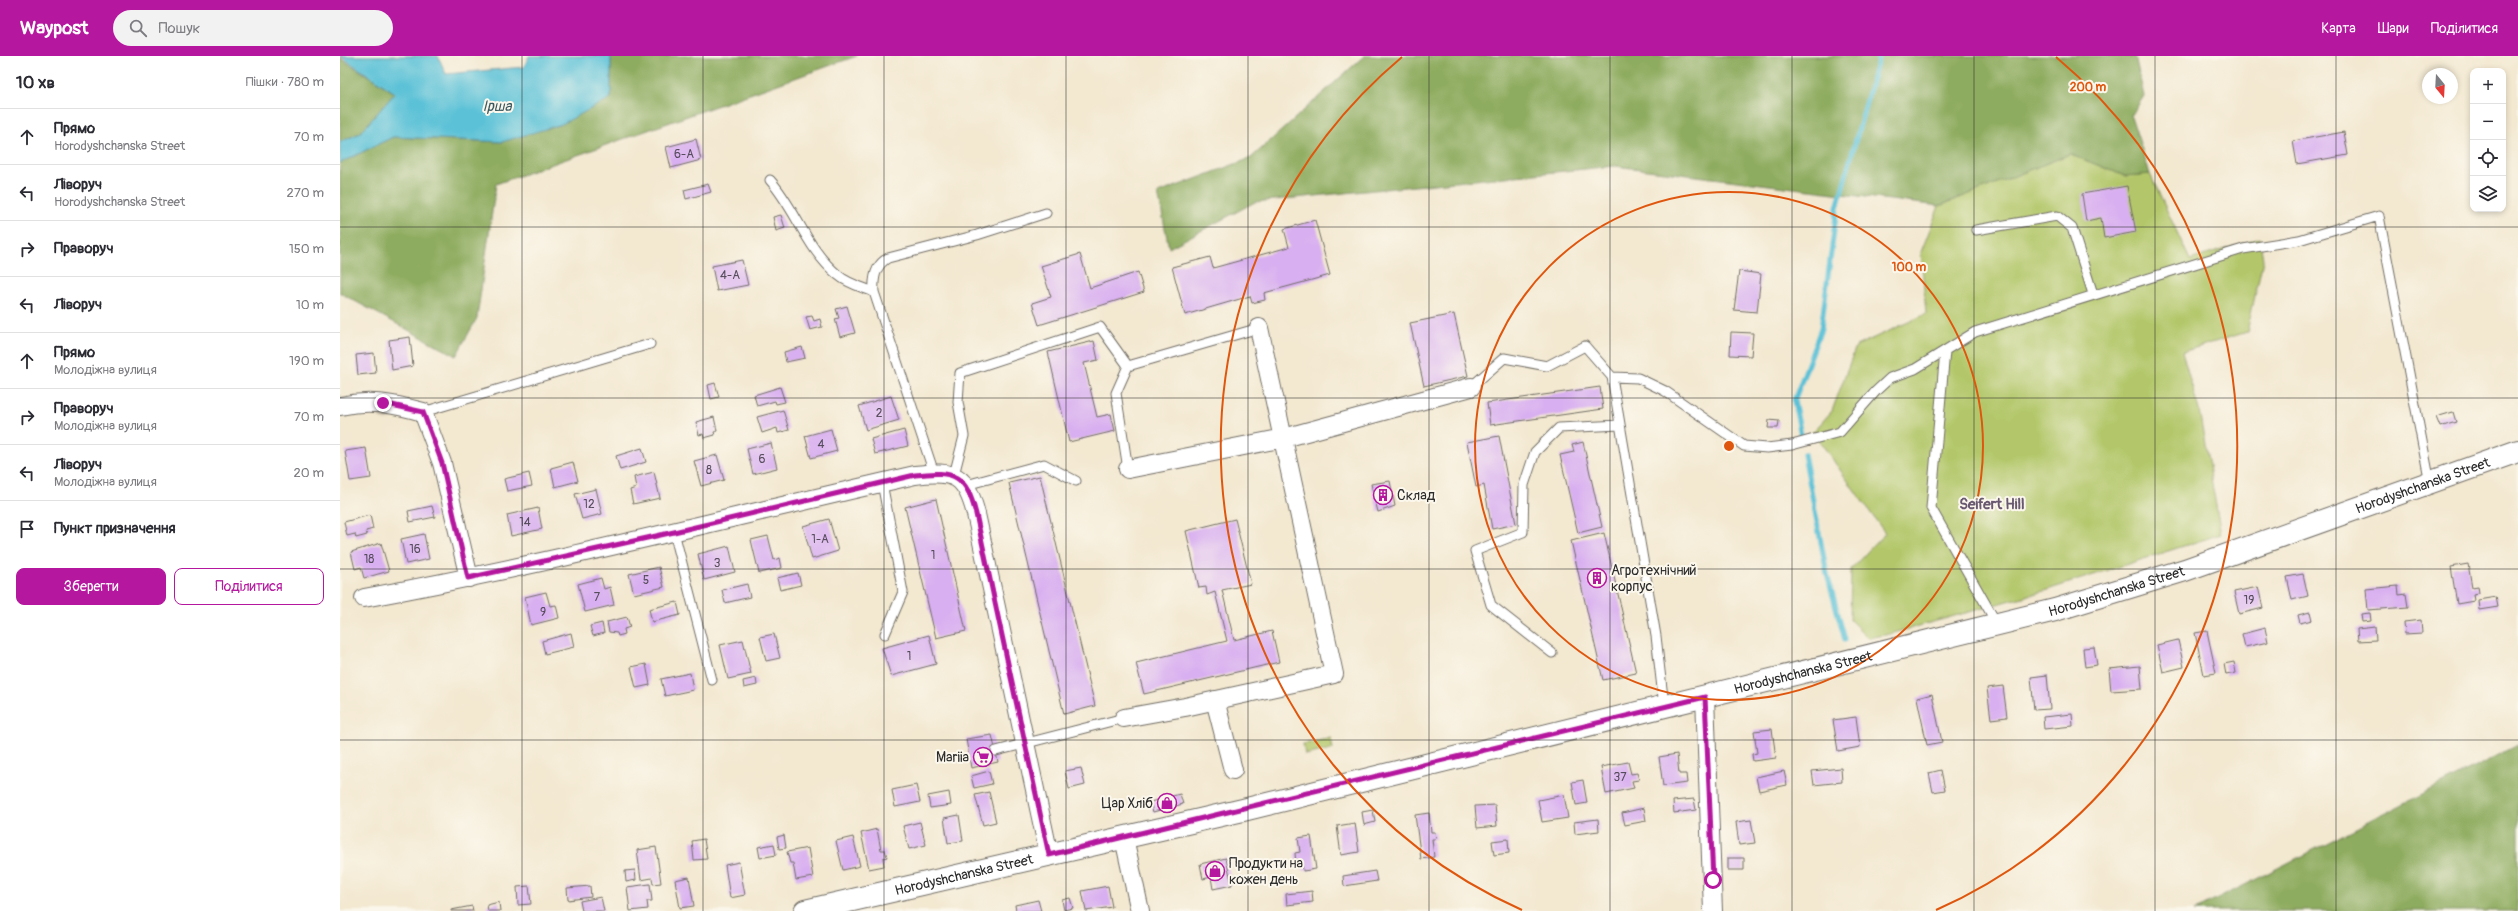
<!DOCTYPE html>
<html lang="uk">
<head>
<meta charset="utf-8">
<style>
  body { margin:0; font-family:Pangolin,sans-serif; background:#f2f2f3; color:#2b2b33 }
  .controls { position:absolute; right:12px; top:12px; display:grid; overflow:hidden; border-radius:8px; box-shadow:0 2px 6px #0003 }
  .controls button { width:36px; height:36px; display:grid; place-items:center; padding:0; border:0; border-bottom:1px solid #e1e1e2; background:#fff; color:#2b2b33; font:20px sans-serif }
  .compass { position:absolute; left:2082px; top:12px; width:36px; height:36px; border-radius:50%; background:#fff; box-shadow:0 2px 6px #0003; rotate:162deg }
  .stop { position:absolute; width:12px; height:12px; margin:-9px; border:3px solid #b5179e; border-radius:50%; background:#fff }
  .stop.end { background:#b5179e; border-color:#fff; box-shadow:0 1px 4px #0008 }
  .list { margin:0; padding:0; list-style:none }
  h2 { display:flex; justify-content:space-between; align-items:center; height:52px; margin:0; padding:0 16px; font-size:17px }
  h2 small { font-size:13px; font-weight:400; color:#7c7c81 }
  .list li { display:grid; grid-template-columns:26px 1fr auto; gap:12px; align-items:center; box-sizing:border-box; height:56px; padding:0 16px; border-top:1px solid #e1e1e2 }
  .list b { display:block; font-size:15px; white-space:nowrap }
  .list p { margin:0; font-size:13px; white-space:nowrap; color:#7c7c81 }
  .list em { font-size:13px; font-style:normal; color:#7c7c81 }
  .actions { display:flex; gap:8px; padding:12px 16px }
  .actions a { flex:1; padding:9px 0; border:1px solid #b5179e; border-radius:8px; text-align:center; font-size:14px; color:#b5179e }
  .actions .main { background:#b5179e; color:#fff }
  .icon { flex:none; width:22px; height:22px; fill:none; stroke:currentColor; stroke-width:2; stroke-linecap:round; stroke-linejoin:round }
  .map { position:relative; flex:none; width:2178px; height:855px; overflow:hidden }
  header { display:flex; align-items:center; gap:24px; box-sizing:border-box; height:56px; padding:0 20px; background:#b5179e; color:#fff }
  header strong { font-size:19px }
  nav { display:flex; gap:22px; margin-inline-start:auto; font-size:14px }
  .search { width:280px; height:36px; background:#f2f2f3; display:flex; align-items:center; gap:10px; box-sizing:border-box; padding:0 14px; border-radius:22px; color:#7c7c81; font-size:15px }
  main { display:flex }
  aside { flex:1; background:#fff }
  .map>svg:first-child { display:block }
  .green { fill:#b3c76b; stroke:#6f794b }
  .forest { fill:#8eac5f; stroke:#5c6c45 }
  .water { fill:#5ac1d7; stroke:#427681 }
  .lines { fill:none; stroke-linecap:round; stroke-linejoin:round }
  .stream { stroke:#5ac1d7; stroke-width:5 }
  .building { fill:#d8aff0 }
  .lane-casing { stroke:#716d65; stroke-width:11 }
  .street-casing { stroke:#716d65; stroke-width:20 }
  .secondary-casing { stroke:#716d65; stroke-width:24 }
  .lane { stroke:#fff; stroke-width:9 }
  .street { stroke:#fff; stroke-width:18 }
  .secondary { stroke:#fff; stroke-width:22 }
  .route { stroke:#b5179e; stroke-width:5 }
  .grid { fill:none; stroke:#2b2b2b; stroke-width:1; stroke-opacity:0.55 }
  .ring { fill:none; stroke:#df570e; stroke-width:2 }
  .labels { text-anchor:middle; stroke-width:4; stroke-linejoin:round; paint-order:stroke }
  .number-label { font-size:12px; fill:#564c5c }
  .street-label { font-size:14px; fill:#2b2b2b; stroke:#fbf7ec }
  .poi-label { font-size:14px; fill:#2b2b2b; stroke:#fbf7ec; text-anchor:start }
  .water-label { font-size:15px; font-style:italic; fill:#39585f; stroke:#fbf7ec }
  .neighbourhood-label { font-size:15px; font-weight:bold; fill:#685970; stroke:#fbf7ec }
  .centre { fill:#df570e; stroke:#fbf7ec; stroke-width:2 }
  .ring-label { font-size:12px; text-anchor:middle; font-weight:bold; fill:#df570e; stroke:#fbf7ec; stroke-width:4; stroke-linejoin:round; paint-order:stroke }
</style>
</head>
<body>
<header>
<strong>Waypost</strong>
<div class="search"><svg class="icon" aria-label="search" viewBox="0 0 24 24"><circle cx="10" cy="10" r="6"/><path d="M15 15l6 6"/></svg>Пошук</div>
<nav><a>Карта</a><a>Шари</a><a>Поділитися</a></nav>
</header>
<main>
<aside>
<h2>10 хв<small>Пішки · 780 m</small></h2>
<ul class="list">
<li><svg class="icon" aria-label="ahead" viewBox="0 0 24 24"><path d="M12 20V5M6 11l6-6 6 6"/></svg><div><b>Прямо</b><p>Horodyshchanska Street</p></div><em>70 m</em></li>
<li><svg class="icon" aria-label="left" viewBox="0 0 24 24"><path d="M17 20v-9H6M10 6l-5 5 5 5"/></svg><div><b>Ліворуч</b><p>Horodyshchanska Street</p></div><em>270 m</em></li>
<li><svg class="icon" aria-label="right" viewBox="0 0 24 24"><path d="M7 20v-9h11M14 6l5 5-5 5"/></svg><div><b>Праворуч</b></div><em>150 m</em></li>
<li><svg class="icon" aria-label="left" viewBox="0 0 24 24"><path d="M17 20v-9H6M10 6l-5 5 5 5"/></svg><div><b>Ліворуч</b></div><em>10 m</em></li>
<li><svg class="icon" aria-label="ahead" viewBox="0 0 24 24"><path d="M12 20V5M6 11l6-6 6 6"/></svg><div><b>Прямо</b><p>Молодіжна вулиця</p></div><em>190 m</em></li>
<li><svg class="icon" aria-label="right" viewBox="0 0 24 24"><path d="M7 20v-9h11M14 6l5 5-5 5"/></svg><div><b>Праворуч</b><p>Молодіжна вулиця</p></div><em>70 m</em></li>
<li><svg class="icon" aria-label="left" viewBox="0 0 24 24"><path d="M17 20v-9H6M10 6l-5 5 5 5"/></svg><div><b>Ліворуч</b><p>Молодіжна вулиця</p></div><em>20 m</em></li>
<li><svg class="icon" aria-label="arrive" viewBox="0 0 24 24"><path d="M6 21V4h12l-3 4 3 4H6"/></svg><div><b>Пункт призначення</b></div></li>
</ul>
<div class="actions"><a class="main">Зберегти</a><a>Поділитися</a></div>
</aside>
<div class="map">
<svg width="2178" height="855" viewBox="0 0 2178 855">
  <rect width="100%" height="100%" fill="#fbf7ec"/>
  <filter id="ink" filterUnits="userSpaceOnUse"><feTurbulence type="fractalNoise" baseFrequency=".025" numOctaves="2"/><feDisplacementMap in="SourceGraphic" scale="8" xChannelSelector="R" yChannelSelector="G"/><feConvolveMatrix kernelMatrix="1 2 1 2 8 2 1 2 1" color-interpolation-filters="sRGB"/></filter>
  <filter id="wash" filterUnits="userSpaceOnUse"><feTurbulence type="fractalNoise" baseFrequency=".012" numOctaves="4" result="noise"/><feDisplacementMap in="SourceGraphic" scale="16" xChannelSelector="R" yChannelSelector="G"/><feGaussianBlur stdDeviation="0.9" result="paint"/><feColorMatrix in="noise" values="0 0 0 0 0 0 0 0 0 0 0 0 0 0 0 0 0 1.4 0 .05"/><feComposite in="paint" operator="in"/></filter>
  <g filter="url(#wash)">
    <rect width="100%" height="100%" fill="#f3e8d0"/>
    <path class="green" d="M1730 98 1785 120 1810 118 1850 204 1920 182 1923 204 1907 276 1842 296 1859 354 1881 478 1704 535 1550 578 1528 582 1510 564 1511 513 1545 477 1473 376 1492 355 1516 290 1586 258 1581 196 1599 150Z
      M991 682 993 693 965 699 963 688Z"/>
    <path class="forest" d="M271 0H517L156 128 137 262 116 300 0 237V107L53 81 162 86 271 42Z
      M1024 0H1795L1804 40 1791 60 1810 118 1785 120 1730 98 1599 150 1275 110 915 146 829 192 818 137 911 102Z
      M0 2 55 37 20 77 0 86Z
      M2178 689V855H1854Z"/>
    <path class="water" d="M0 0H98L106 18 184 11 189 0H271V42L222 68 162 86 53 81 0 107V86L20 77 55 37Z"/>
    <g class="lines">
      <path class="stream" d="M1461 379 1454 345 1481 273 1497 152 1539 0
        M1464 398 1487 518 1505 584"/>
    </g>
    <g id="blocks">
      <path class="building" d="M2004 76 2008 99 1957 108 1953 85Z
        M356 83 361 104 331 112 326 91Z
        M368 128 371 136 346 143 344 134Z
        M1787 130 1796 176 1764 182 1761 162 1746 165 1742 138Z
        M441 159 445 172 436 175 433 161Z
        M975 164 990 219 924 237 925 244 912 247 910 240 845 259 832 211 870 201 873 212 949 191 944 173Z
        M740 198 750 232 798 216 804 236 699 269 692 247 711 241 701 210Z
        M402 204 408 229 377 235 372 210Z
        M1399 215 1421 218 1417 256 1394 254Z
        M507 250 515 277 500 281 495 263 499 262 496 253Z
        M1114 258 1128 320 1084 330 1070 267Z
        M472 260 474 265 480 263 482 271 470 274 466 261Z
        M1391 276 1413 277 1411 300 1390 299Z
        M70 281 73 310 52 314 49 284Z
        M754 285 758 304 744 307 757 361 771 358 775 375 729 386 708 296Z
        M462 291 465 302 446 306 444 296Z
        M34 297 36 317 18 319 16 299Z
        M375 327 379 341 371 343 368 329Z
        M440 331 445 346 436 348 435 345 417 350 414 339Z
        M1260 331 1263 353 1150 369 1147 347Z
        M551 340 559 364 526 374 519 350Z
        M443 354 449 374 438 377 437 372 422 377 417 361Z
        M2113 356 2116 366 2100 371 2096 361Z
        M374 361 377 375 374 376 375 379 364 382 363 378 359 379 356 366Z
        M1429 364 1439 365 1438 372H1428Z
        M491 373 497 395 471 402 465 380Z
        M564 374 568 390 535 398 531 383Z
        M1159 380 1176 468 1152 473 1144 429 1136 431 1127 386Z
        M1243 386 1262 471 1238 477 1220 399 1234 396 1232 389Z
        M431 387 437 412 413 418 407 393Z
        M26 392 31 422 10 425 5 395Z
        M302 392 306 406 280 414 276 400Z
        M377 399 384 424 361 430 354 405Z
        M233 406 238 425 215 431 211 412Z
        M314 416 320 442 293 448 290 434 296 432 294 421Z
        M189 417 192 430 167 435 164 423Z
        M700 420 755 650 724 658 669 427Z
        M1050 425 1055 450 1038 456 1031 428Z
        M256 433 262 458 242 463 235 438Z
        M596 443 626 575 596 582 565 451Z
        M92 450 95 461 70 466 68 455Z
        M198 452 202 473 171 480 167 459Z
        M30 459 33 473 26 475 27 479 16 482 15 478 7 480 4 466Z
        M489 463 498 495 472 503 463 470Z
        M895 463 911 528 882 534 894 584 932 575 939 606 804 638 796 607 887 585 875 536 867 539 866 531 859 532 846 475Z
        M1264 477 1296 617 1263 624 1231 485Z
        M84 478 89 503 66 508 61 483Z
        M428 480 434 504 440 502 442 512 419 517 411 484Z
        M41 487 49 515 24 522 21 511 15 513 11 496Z
        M389 490 395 516 364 524 358 498Z
        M2128 508 2132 531 2138 530 2139 537 2133 538 2134 545 2117 548 2111 511Z
        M319 511 324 531 294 538 289 518Z
        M458 517 461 529 440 534 437 522Z
        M1963 518 1968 540 1952 544 1947 521Z
        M261 522 264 533 270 531 274 549 245 556 238 528Z
        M407 528 410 541 385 547 382 534Z
        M2058 530 2059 539 2066 538 2068 551 2028 554 2026 533Z
        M1918 531 1923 552 1899 558 1894 536Z
        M206 536 210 550 216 549 219 562 191 569 185 541Z
        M2156 541 2158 551 2139 554 2138 544Z
        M337 546 340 559 312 566 309 553Z
        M1970 556 1972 564 1960 567 1958 559Z
        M2030 557 2031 565 2022 566 2021 558Z
        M287 561 290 571 284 573 285 578 278 580 277 577 269 576 267 566Z
        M2081 564 2082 577 2065 578 2064 566Z
        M262 567 264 577 253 580 250 570Z
        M2035 571 2036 584 2018 585 2017 573Z
        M1925 572 1928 586 1905 591 1902 578Z
        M1867 575 1876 617 1864 619 1855 577Z
        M231 577 234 591 205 598 202 585Z
        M434 578 440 602 426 605 420 581Z
        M589 579 596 608 551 620 542 592Z
        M403 584 411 618 388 623 380 589Z
        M1838 584 1844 611 1823 616 1817 589Z
        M1754 591 1757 609 1745 611 1743 592Z
        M1894 606 1896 617 1886 619 1884 608Z
        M306 608 310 629 296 632 291 611Z
        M1800 610 1802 633 1771 635 1769 613Z
        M350 617 353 634 325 640 321 623Z
        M1707 619 1710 653 1694 654 1691 621Z
        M416 622 417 629 404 632 403 625Z
        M1663 630 1667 661 1651 663 1647 632Z
        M1592 638 1602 686 1587 689 1577 642Z
        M1732 658 1733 670 1704 673 1703 661Z
        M1516 661 1520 691 1498 695 1493 664Z
        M1432 673 1436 702 1413 705 1412 698 1417 697 1414 675Z
        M652 679 658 706 631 712 626 683Z
        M1337 698 1339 718H1346L1347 727 1323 730 1319 701Z
        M1288 706 1291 718 1297 717 1299 724 1292 725 1294 732 1266 738 1261 711Z
        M741 712 745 729 729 733 725 715Z
        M1501 712 1502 726 1474 729 1472 715Z
        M1601 714 1605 734 1593 736 1589 717Z
        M649 715 652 728 634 732 631 720Z
        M1444 715 1447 729 1419 735 1416 721Z
        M1243 724 1247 747 1236 749 1232 726Z
        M576 729 580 746 555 751 552 734Z
        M609 736 611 749 590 752 588 740Z
        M649 736 656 766 643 769 635 739Z
        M840 738 843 748 813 756 810 746Z
        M1224 739 1228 762 1202 766 1198 744Z
        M1354 743 1356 754 1334 757 1333 745Z
        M1155 749 1157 770 1137 772 1135 750Z
        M1304 752 1306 765 1285 769 1282 757Z
        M1033 754 1035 766 1024 769 1022 756Z
        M1089 757 1091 776H1095L1096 783H1092L1094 801 1081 803 1075 759Z
        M619 759 623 785 608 787 604 762Z
        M1258 763 1259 775 1235 778 1234 766Z
        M1411 764 1415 787 1399 789 1396 766Z
        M580 766 586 789 569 793 563 770Z
        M1015 767 1019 796 1001 799 997 770Z
        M537 773 541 794H545L547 801 543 802 544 810 529 813 521 777Z
        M444 779 446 792 439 793 437 781Z
        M971 780 976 813 963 815 962 808 956 809 955 797 960 796 958 782Z
        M513 781 520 810 503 814 496 785Z
        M364 783 367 803 354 804 352 785Z
        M1168 783 1169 797 1154 799 1152 785Z
        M434 788 436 799 420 802 418 791Z
        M316 791 321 827 313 828 312 822 301 824 297 794Z
        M468 792 473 821 456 824 453 807H450L447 796Z
        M886 802 892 829 873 833 871 821 863 823 860 808Z
        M1388 802H1404V814H1388Z
        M399 806 405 839 390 842 385 809Z
        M295 814 296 824 286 826 285 815Z
        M1035 815 1037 825 1004 830 1003 820Z
        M349 821 354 850 340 852 335 824Z
        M310 828 312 845H307L308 853 290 855 287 831Z
        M189 830 191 848 178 849 177 831Z
        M250 830 251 841 228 844 227 832Z
        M768 830 772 851 746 855 742 835Z
        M972 835 973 846 947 849 946 838Z
        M261 841 264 855H242L240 845Z
        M730 842 733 852 724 854 722 844Z
        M698 844 701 855H676L675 849Z
        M159 846 160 855H148L147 849Z
        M132 850 133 855H111V854Z"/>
    </g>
  </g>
  <g filter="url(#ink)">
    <use href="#blocks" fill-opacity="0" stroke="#716d65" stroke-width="1"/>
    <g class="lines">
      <defs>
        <path id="lane" d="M430 124C456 153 467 194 498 219 508 228 522 231 534 236L594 417
          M1636 174 1717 160 1732 172 1753 238
          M534 236C533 223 535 209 548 202L637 179 706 157
          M1605 295 1591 452 1657 568
          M1131 331 1164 302 1207 310 1245 290 1272 321
          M83 356 310 288
          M788 413 776 337 788 310 919 272
          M614 419 624 380 618 346 620 317 760 271 788 310
          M542 427 563 536 545 578
          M626 429 704 408 736 425
          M334 476 372 624
          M1212 597 1151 549 1135 495 1183 476 1184 429 1195 396 1219 372 1280 369
          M1324 650 1316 580 1272 321 1298 322 1325 335 1404 390 1427 392 1452 389 1500 376 1536 335 1550 322 1575 313 1635 276 1903 193 1959 184 2039 160 2090 427
          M656 695 784 662"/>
        <path id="street" d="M0 350C30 343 54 348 83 356L102 407 129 522
          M788 413 944 382 1131 331
          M24 542C209 508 392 461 575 419 615 414 626 419 636 458L709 799
          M1365 641 1373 855
          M875 644 893 714
          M784 662 845 651 994 618 919 272
          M784 782 800 855"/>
        <g id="secondary">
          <path id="s1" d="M465 855 903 754 1715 554 1845 514 2178 395"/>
        </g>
      </defs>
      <use href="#lane" class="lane-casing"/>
      <use href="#street" class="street-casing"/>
      <use href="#secondary" class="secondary-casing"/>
      <use href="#lane" class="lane"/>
      <use href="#street" class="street"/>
      <use href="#secondary" class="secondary"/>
    </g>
  </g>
  <g class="lines" filter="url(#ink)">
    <path class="route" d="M43 347 83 356 102 407 128 522 334 476 575 419C615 414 626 419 636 458L709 799 1365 641 1373 824"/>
  </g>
  <path class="grid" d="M182 0V855M363 0V855M544 0V855M726 0V855M908 0V855M1089 0V855M1270 0V855M1452 0V855M1634 0V855M1815 0V855M1996 0V855M0 171H2178M0 342H2178M0 513H2178M0 684H2178"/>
  <g class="ring">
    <circle cx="1389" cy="390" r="254"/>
    <path d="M1182 854A508 508 0 0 1 1062 1M1716 1A508 508 0 0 1 1596 854"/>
  </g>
  <defs>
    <symbol id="building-ring" viewBox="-11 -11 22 22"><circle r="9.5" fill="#fbf7ec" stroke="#b5179e" stroke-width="1.5"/><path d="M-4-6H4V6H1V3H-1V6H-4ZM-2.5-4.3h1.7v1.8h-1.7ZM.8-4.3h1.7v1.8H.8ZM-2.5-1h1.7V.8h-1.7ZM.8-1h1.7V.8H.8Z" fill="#b5179e"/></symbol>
    <symbol id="supermarket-ring" viewBox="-11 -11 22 22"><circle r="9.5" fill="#fbf7ec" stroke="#b5179e" stroke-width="1.5"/><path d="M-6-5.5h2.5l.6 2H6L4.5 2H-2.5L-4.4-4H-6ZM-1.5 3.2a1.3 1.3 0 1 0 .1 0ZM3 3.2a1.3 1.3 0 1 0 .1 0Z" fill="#b5179e"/></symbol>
    <symbol id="shop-ring" viewBox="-11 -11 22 22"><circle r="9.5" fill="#fbf7ec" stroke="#b5179e" stroke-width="1.5"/><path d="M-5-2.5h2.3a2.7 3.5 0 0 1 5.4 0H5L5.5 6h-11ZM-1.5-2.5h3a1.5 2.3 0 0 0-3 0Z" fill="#b5179e"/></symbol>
  </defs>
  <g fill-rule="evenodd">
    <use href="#building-ring" x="1032" y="428" width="22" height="22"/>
    <use href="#building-ring" x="1246" y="511" width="22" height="22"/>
    <use href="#supermarket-ring" x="632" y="690" width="22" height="22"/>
    <use href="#shop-ring" x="816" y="736" width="22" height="22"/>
    <use href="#shop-ring" x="864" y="804" width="22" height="22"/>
  </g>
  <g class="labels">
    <g class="number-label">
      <text x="344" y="102">6-А</text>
      <text x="390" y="223">4-А</text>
      <text x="539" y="361">2</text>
      <text x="481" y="392">4</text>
      <text x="422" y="407">6</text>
      <text x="369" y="418">8</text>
      <text x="249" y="452">12</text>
      <text x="185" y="470">14</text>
      <text x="480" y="487">1-А</text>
      <text x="75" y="497">16</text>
      <text x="593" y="503">1</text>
      <text x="29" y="507">18</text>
      <text x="377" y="511">3</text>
      <text x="306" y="528">5</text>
      <text x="257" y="545">7</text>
      <text x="1909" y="548">19</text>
      <text x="203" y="560">9</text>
      <text x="569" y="604">1</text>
      <text x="1280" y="725">37</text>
    </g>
    <g class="street-label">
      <text dy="5" stroke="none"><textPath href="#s1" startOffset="1674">Horodyshchanska Street</textPath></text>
      <text dy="5" stroke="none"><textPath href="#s1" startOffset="1350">Horodyshchanska Street</textPath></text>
      <text dy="5" stroke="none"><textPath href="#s1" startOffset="1026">Horodyshchanska Street</textPath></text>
      <text dy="5" stroke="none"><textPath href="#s1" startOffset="163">Horodyshchanska Street</textPath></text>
    </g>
    <g class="poi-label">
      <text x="1057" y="444">Склад</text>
      <text x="1271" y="519">Агротехнічний<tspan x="1271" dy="16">корпус</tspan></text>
      <text x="629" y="706" text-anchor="end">Mariia</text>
      <text x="813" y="752" text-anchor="end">Цар Хліб</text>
      <text x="889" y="812">Продукти на<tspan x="889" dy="16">кожен день</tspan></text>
    </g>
    <g class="water-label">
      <text x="157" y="55">Ірша</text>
    </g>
    <g class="neighbourhood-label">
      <text x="1652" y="453">Seifert Hill</text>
    </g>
  </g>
  <circle cx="1389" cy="390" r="6" class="centre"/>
  <g class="ring-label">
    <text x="1748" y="35">200 m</text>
    <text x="1569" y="215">100 m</text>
  </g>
</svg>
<div class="controls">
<button>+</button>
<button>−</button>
<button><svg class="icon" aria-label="locate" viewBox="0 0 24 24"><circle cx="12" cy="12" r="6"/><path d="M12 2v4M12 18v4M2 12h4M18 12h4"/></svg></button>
<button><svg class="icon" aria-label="layers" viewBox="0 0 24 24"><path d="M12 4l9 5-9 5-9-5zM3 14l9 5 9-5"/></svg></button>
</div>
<svg class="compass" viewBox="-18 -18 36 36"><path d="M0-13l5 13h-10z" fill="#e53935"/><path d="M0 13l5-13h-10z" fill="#7c7c81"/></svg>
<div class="stop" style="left:1373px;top:824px"></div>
<div class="stop end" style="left:43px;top:347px"></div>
</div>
</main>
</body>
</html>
